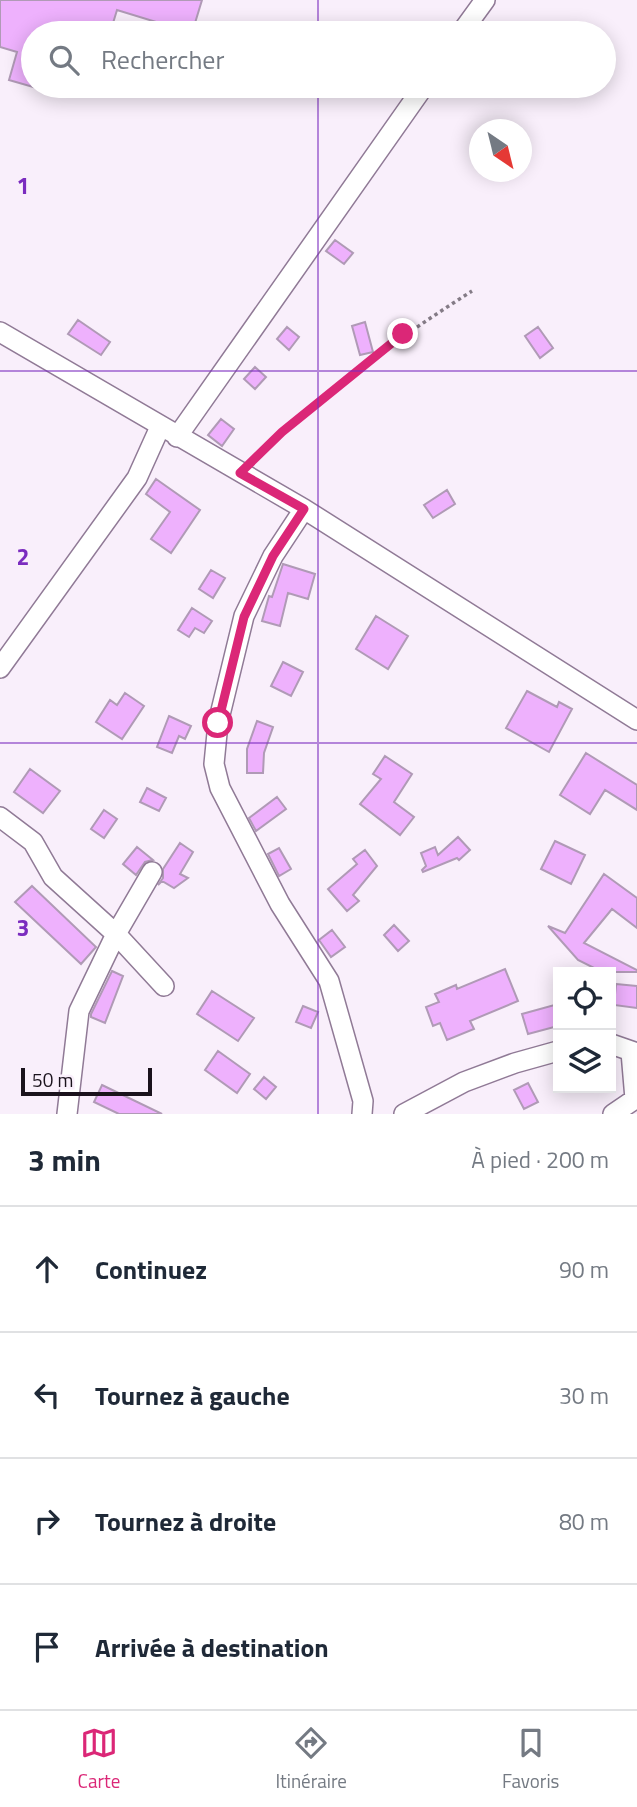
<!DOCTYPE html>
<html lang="fr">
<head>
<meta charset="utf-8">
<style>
  body { margin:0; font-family:"Titillium Web",sans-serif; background:#f2f2f3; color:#1f2937 }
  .controls { position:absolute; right:21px; bottom:21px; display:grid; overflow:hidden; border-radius:0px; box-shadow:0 4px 18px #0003 }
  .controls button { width:63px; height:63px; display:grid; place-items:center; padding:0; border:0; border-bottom:2px solid #e0e1e3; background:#fff; color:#1f2937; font:35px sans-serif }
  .compass { position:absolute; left:469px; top:119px; width:63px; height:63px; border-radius:50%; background:#fff; box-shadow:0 4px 18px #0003; rotate:145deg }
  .scale { position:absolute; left:21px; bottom:18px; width:131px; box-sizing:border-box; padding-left:7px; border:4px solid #1a121c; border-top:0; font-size:19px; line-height:24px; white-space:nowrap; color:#1a121c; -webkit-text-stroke:5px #f9effb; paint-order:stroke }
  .stop { position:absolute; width:21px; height:21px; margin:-16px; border:5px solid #db2777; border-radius:50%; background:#fff }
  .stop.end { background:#db2777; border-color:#fff; box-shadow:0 2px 7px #0008 }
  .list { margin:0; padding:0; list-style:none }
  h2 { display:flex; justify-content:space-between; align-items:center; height:91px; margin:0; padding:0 28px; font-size:30px }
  h2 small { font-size:23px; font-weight:400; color:#747a83 }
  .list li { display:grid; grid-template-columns:46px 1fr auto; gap:21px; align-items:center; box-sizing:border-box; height:126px; padding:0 28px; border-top:2px solid #e0e1e3 }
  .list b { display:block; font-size:26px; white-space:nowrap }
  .list em { font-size:23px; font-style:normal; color:#747a83 }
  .icon { flex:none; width:38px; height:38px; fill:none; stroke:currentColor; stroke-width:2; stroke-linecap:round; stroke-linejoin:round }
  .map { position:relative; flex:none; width:637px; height:1114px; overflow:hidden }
  .search { position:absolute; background:#fff; box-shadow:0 4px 18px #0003; left:21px; right:21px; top:21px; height:77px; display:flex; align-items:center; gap:18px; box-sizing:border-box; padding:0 24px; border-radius:38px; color:#747a83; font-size:26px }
  .sheet { height:595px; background:#fff }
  nav { display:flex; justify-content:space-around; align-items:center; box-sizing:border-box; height:98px; border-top:2px solid #e0e1e3; background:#fff; font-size:19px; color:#747a83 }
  nav a { display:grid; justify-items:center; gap:4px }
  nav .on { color:#db2777 }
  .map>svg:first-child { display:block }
  .building { fill:#eeb1fd; stroke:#b09ab6; stroke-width:2 }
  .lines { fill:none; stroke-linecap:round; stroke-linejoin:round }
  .street-casing { stroke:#907a96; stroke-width:22 }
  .path { stroke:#847b86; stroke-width:3.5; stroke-dasharray:3.5 3.5; stroke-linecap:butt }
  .street { stroke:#fff; stroke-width:19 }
  .route { stroke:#db2777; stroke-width:9 }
  .grid { fill:none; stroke:#7b2cbf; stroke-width:2; stroke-opacity:0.55 }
  .grid-label { font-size:23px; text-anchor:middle; font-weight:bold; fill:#7b2cbf; stroke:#f9effb; stroke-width:6; stroke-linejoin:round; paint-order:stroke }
</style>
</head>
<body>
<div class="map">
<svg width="637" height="1114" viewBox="0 0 637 1114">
  <rect width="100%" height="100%" fill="#f9effb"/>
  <path class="building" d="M0 0H202L192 33 117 10 110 33H33V87L9 80 17 52 0 47Z
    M335 240 353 253 344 264 326 251Z
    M78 320 110 342 101 355 68 334Z
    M365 322 373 352 360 355 352 326Z
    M287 327 299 337 289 350 277 339Z
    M538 327 553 348 540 358 525 336Z
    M255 367 266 377 255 389 244 379Z
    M221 419 234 429 222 446 208 435Z
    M156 479 200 510 171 553 151 539 170 512 146 494Z
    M447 490 455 504 433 518 424 505Z
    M283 564 315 574 308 599 288 593 280 626 262 621 269 596 272 597Z
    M211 570 225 578 213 598 199 589Z
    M192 608 212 621 204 633 195 628 189 637 178 630Z
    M376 616 408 636 388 669 356 649Z
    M283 662 303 672 291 696 271 686Z
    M527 691 557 707 559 702 572 709 549 752 506 728Z
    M125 693 144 706 122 739 96 722 110 700 117 705Z
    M169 716 191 726 185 739 179 736 172 753 157 747Z
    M257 721 273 727 264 753 263 773H247V749Z
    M586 753 637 785V810L605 790 590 814 560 795Z
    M385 756 412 774 394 802 414 817 400 835 360 804 381 779 373 774Z
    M30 769 60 791 43 813 14 792Z
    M147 788 166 798 159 811 140 802Z
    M277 797 286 809 256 831 249 818Z
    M104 810 117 819 104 838 91 829Z
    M458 837 470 850 459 860 457 858 423 872 422 870 426 866 421 853 435 847 438 855Z
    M555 841 585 855 571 884 541 869Z
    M180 843 193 852 180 874 188 878 174 888 162 881 158 885 163 878V869Z
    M137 847 153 860 145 862 136 875 123 864Z
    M279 848 291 869 279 876 268 854Z
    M365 850 377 866 353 895 359 901 347 911 328 889 357 864 353 859Z
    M604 874 637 898V928L612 909 584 943 637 970V972H602L578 960 548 926 565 933Z
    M32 886 96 947 81 964 15 902Z
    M394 925 409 941 398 951 384 935Z
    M332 930 345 947 331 957 319 940Z
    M505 969 518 1001 470 1021 474 1029 447 1040 440 1023 433 1026 426 1007 439 1002 435 994 456 985 457 989Z
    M112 971 123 976 105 1023 91 1017V1014Z
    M616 984 637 986V1008L614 1005Z
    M212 991 254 1018 238 1041 197 1014Z
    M558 1004V1026L528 1034 522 1014Z
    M303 1006 318 1012 311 1028 296 1022Z
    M218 1051 250 1074 237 1093 205 1070Z
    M264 1077 276 1087 266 1099 254 1089Z
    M528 1083 538 1102 524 1109 514 1090Z
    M102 1085 162 1114H119L94 1102Z"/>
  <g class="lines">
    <defs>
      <path id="street" d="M461 33 485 0
        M0 332 304 509 637 720
        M177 437 424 86
        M304 509 273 556 244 616 218 723 214 764 220 788 280 904 329 981 363 1101 362 1114
        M0 668 137 478 160 427
        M0 817 33 842 53 877 116 934 164 986
        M611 1044 637 1053
        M67 1114 79 1011 116 934 152 872
        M404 1114 464 1082 515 1063 558 1051
        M613 1114 635 1099 631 1052"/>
    </defs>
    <use href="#street" class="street-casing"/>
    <path class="path" d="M254 459C319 394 395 340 472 291"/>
    <use href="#street" class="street"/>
  </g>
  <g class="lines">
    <path class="route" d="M218 723 244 617 273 556 304 509 240 473 282 432 403 334"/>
  </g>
  <path class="grid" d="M318 0V33M318 86V1114M0 371H637M0 743H637"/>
  <g class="grid-label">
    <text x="23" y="194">1</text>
    <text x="23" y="565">2</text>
    <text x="23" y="936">3</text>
  </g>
</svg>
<div class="controls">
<button><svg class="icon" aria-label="locate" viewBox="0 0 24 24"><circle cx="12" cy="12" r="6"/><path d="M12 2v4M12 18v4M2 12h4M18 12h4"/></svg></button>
<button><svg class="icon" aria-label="layers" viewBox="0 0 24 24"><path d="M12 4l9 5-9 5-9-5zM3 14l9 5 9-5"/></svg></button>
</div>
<svg class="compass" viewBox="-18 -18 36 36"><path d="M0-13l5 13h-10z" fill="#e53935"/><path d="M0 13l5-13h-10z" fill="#747a83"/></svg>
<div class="scale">50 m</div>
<div class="stop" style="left:218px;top:723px"></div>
<div class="stop end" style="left:403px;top:334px"></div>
<div class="search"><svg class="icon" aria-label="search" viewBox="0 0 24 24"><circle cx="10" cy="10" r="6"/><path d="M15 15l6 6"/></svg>Rechercher</div>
</div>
<section class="sheet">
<h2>3 min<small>À pied · 200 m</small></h2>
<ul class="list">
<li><svg class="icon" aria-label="ahead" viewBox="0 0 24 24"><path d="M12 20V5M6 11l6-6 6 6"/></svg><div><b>Continuez</b></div><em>90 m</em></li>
<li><svg class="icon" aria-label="left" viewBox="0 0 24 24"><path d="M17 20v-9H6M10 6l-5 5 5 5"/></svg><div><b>Tournez à gauche</b></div><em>30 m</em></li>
<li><svg class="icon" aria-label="right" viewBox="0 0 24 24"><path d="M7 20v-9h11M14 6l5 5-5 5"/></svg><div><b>Tournez à droite</b></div><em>80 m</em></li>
<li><svg class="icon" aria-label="arrive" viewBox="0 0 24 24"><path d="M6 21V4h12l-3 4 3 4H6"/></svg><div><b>Arrivée à destination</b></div></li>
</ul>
</section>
<nav>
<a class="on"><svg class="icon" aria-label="map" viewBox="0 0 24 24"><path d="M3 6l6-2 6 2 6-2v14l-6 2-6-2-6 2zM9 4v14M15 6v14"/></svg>Carte</a>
<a><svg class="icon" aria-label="directions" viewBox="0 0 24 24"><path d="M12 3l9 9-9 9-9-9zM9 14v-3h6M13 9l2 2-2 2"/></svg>Itinéraire</a>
<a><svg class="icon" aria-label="saved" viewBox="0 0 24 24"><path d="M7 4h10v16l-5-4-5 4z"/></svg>Favoris</a>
</nav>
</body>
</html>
